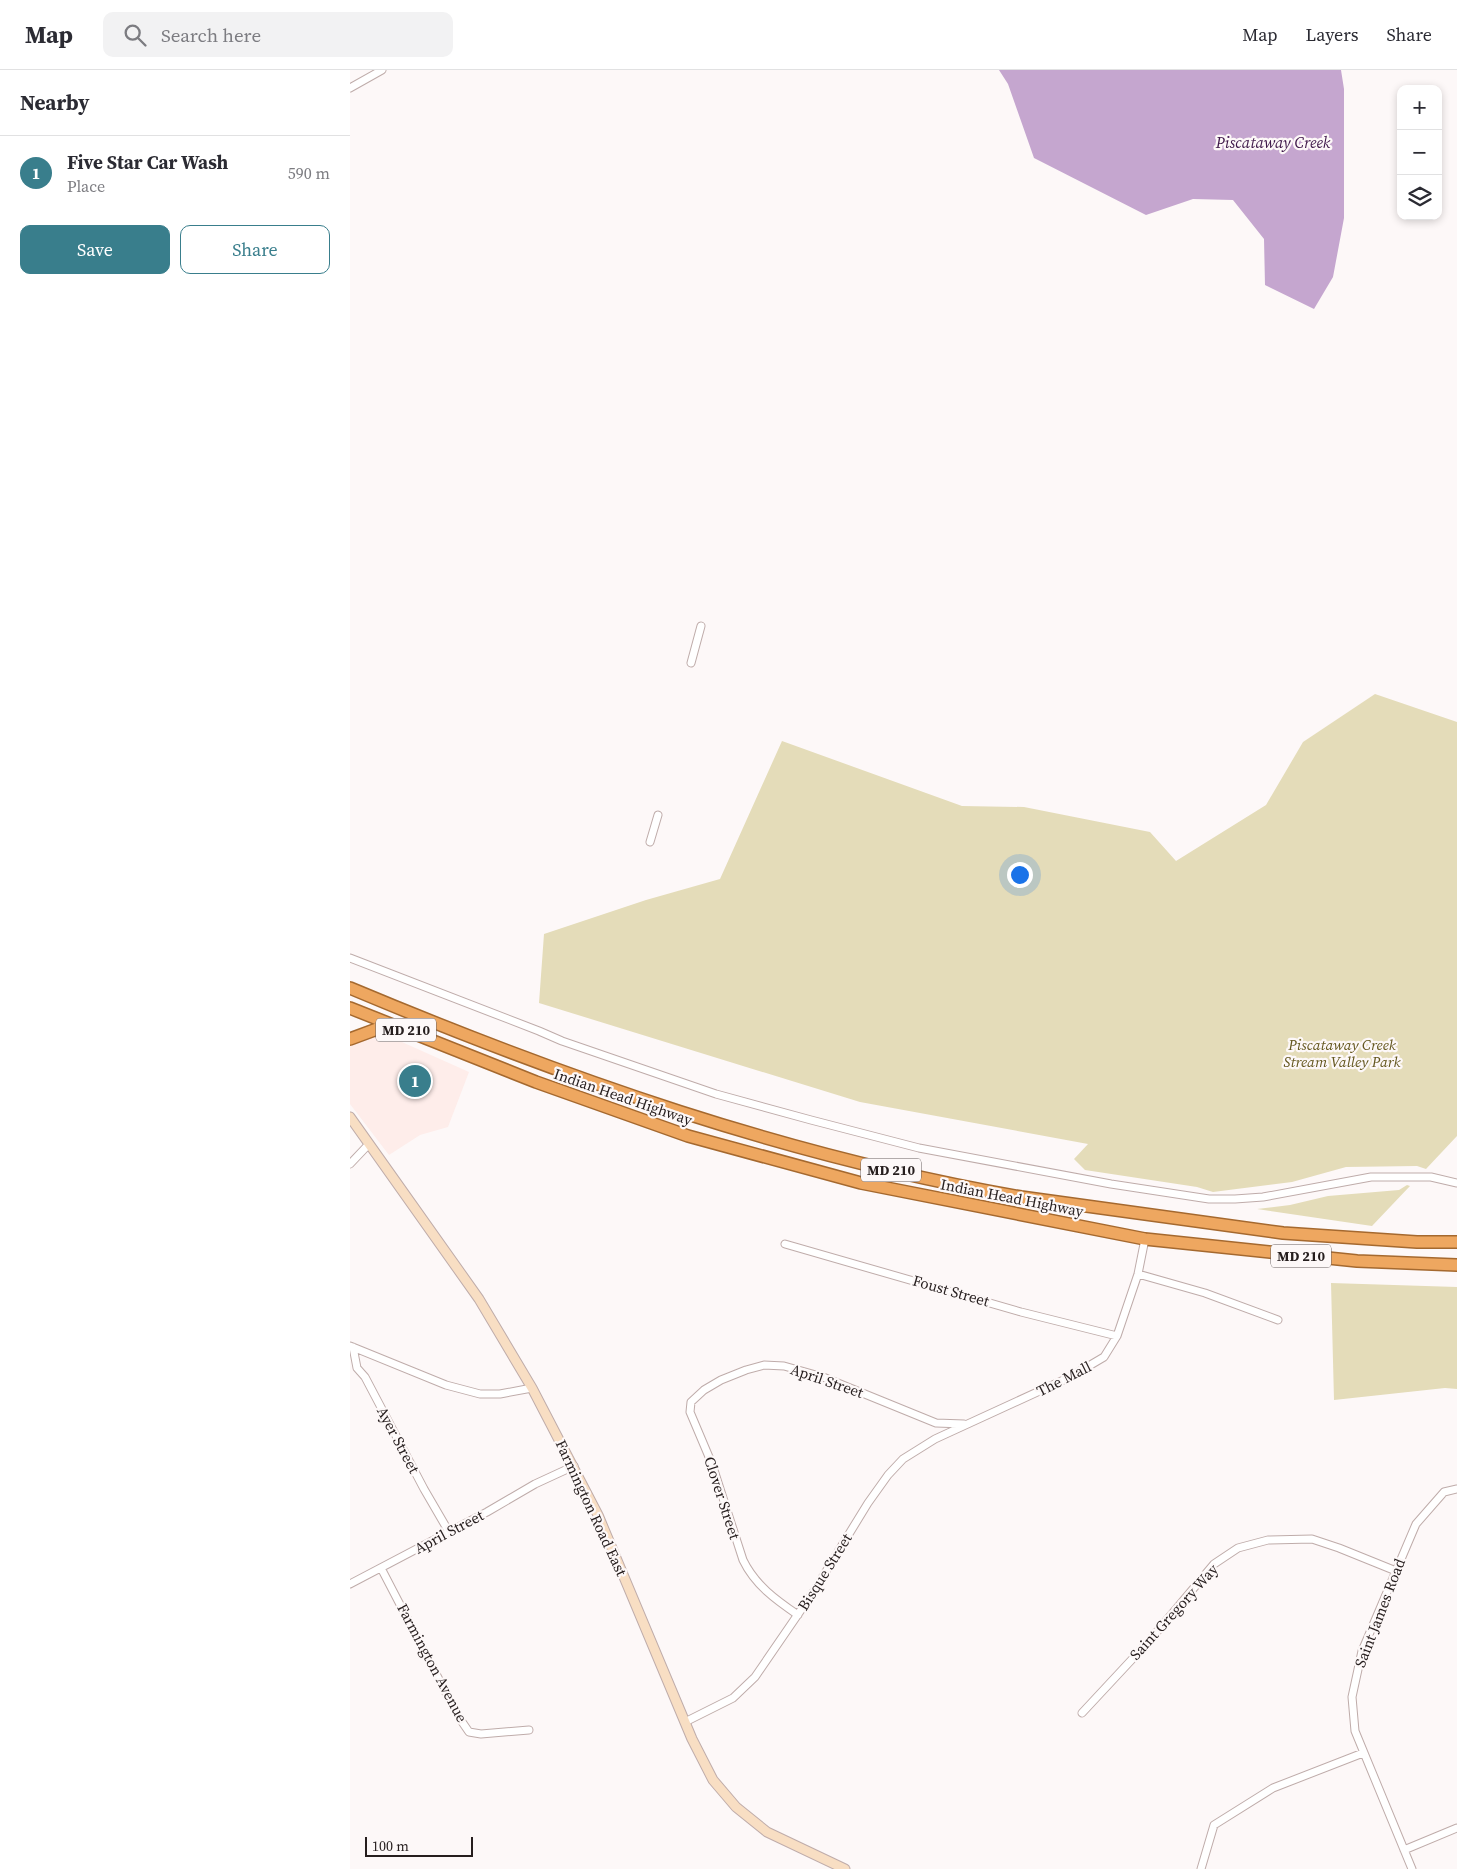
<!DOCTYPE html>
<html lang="en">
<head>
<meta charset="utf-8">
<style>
  body { margin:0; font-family:"Source Serif 4",serif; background:#f2f2f3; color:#2b2b33 }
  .controls { position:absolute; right:15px; top:15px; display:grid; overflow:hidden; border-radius:10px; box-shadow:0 2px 8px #0003 }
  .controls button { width:45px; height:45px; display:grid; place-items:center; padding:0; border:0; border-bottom:1px solid #e1e1e2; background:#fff; color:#2b2b33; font:25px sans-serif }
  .scale { position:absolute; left:15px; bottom:12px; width:108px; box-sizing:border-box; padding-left:5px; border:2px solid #261e1e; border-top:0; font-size:14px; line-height:18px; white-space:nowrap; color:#261e1e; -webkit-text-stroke:4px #fdf8f8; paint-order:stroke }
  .you { position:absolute; left:669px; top:804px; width:18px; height:18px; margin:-12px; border:4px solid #fff; border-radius:50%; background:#1a73e8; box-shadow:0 0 0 8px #1a73e833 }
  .badge { display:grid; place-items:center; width:32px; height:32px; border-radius:50%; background:#397e8c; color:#fff; font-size:16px; font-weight:700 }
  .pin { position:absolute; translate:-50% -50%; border:2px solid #fff; box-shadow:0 1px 5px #0006 }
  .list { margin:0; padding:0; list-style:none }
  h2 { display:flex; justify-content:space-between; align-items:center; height:65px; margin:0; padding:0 20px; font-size:21px }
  h2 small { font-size:16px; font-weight:400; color:#7c7c81 }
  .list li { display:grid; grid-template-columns:32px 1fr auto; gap:15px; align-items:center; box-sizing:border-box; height:75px; padding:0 20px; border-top:1px solid #e1e1e2 }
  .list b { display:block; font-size:19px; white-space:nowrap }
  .list p { margin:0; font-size:16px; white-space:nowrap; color:#7c7c81 }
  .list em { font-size:16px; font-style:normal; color:#7c7c81 }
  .actions { display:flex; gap:10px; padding:15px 20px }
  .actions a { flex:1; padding:11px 0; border:1px solid #397e8c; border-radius:10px; text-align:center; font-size:18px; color:#397e8c }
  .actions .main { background:#397e8c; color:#fff }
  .icon { flex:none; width:28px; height:28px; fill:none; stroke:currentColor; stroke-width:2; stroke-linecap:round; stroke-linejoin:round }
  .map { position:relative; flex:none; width:1107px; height:1799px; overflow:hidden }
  header { display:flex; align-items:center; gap:30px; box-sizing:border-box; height:70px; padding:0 25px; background:#fff; border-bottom:1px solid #e1e1e2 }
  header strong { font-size:24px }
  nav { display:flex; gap:28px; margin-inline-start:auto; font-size:18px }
  .search { width:350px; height:45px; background:#f2f2f3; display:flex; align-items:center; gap:12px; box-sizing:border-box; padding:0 18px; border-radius:10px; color:#7c7c81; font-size:19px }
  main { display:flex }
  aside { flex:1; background:#fff }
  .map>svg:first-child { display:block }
  .built { fill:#feedea }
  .green { fill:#e4dcb9 }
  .water { fill:#c5a6cf }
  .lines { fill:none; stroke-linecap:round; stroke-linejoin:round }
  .minor-casing { stroke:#bfacaa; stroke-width:9 }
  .secondary-casing { stroke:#bfacaa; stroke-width:11 }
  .trunk-casing { stroke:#a5692f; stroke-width:14 }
  .minor { stroke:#fff; stroke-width:7 }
  .secondary { stroke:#f8dec3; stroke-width:9 }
  .trunk { stroke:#eea760; stroke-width:11 }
  .labels { text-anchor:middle; stroke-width:4.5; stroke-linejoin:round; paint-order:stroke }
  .shield { fill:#fdf8f8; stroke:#665f5f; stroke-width:1 }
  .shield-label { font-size:14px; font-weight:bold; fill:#261e1e }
  .park-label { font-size:15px; font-style:italic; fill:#64571e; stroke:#fdf8f8 }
  .street-label { font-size:15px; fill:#261e1e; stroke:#fdf8f8 }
  .water-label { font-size:16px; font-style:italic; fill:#3f184a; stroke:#fdf8f8 }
</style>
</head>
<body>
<header>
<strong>Map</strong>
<div class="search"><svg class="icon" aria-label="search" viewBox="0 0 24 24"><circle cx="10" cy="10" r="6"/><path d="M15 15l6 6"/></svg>Search here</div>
<nav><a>Map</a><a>Layers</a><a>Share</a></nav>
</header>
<main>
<aside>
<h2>Nearby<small></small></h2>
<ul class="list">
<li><span class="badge">1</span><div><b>Five Star Car Wash</b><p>Place</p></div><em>590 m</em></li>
</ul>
<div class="actions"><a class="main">Save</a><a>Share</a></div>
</aside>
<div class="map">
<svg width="1107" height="1799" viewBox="0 0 1107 1799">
  <rect width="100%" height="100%" fill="#fdf8f8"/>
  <path class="built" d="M24 966 43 968 119 1002 98 1057 70 1065 39 1085 0 1034V975Z"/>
  <path class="green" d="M1025 624 1107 652V1066L1076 1099 1067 1096 996 1097 942 1112 863 1122 847 1117 735 1100 724 1089 738 1074 510 1032 189 933 194 864 296 830 370 809 432 671 612 736 674 737 800 762 826 791 916 735 953 672Z
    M1057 1115 1060 1116 1022 1156 907 1139 940 1135 978 1126 1049 1120Z
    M981 1213 1107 1217V1319L1095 1318 984 1330Z"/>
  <path class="water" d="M649 0H991L994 19V148L983 207 964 239 915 215 914 169 883 130 843 129 796 145 684 88 658 14Z"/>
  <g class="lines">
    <defs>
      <path id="minor" d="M0 18 32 0
        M341 593 351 556
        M300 772 308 745
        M0 888 189 961 212 971 366 1024 461 1050 569 1078 761 1114 859 1129H885L913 1127 1021 1107H1081L1107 1113
        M0 1094 19 1074
        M435 1174 671 1242 767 1266
        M788 1204 855 1223 928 1250
        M0 1276 96 1315 130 1324H150L182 1318
        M3 1277 7 1298 15 1307 74 1419 99 1462
        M31 1498 108 1646 119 1662 131 1664 179 1660
        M0 1514 137 1442 185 1414 224 1396
        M448 1545C426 1530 405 1515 393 1490L362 1394 340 1342 341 1332 354 1320 371 1310 396 1300 414 1295 434 1296 473 1307 586 1353 614 1354
        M732 1643 800 1570 864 1494 888 1478 918 1470 962 1469 989 1478 1046 1501
        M335 1652 383 1628 405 1607 464 1521 518 1433 538 1405 553 1389 585 1369 720 1307 754 1287 767 1266 788 1204 795 1169
        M1054 1780 1107 1758
        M851 1799 864 1755 923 1718 1013 1683
        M1062 1799 1005 1661 1002 1627 1012 1581 1066 1454 1094 1422 1107 1419"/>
      <path id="secondary" d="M0 1047 129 1229 182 1318 248 1445 342 1669 363 1710 386 1737 417 1762 495 1799"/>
      <path id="trunk" d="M0 918C217 1009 439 1087 671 1127L933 1163 1067 1172H1107
        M0 938 186 1012 338 1066 511 1113 795 1169 1007 1191 1107 1195
        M0 969 27 959 44 960"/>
    </defs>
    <use href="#minor" class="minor-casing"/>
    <use href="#secondary" class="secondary-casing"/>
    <use href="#trunk" class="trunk-casing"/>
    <use href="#minor" class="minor"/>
    <use href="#secondary" class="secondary"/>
    <use href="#trunk" class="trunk"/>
  </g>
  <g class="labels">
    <g class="shield">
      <rect x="26" y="948.5" width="60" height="23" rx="4"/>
      <rect x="511" y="1088.5" width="60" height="23" rx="4"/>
      <rect x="921" y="1174.5" width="60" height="23" rx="4"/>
    </g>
    <g class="shield-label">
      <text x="56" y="965">MD 210</text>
      <text x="541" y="1105">MD 210</text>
      <text x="951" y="1191">MD 210</text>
    </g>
    <g class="park-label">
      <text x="992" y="980">Piscataway Creek<tspan x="992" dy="17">Stream Valley Park</tspan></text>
    </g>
    <g class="street-label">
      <text transform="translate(273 1027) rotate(19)" y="5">Indian Head Highway</text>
      <text transform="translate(662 1128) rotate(11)" y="5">Indian Head Highway</text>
      <text transform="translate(601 1221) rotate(16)" y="5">Foust Street</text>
      <text transform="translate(714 1309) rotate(-27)" y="5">The Mall</text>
      <text transform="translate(477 1311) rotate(19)" y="5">April Street</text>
      <text transform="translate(48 1370) rotate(62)" y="5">Ayer Street</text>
      <text transform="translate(372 1428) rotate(72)" y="5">Clover Street</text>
      <text transform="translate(241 1438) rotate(65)" y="5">Farmington Road East</text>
      <text transform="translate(99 1462) rotate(-28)" y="5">April Street</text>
      <text transform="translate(475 1502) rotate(-58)" y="5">Bisque Street</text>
      <text transform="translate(824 1542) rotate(-48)" y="5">Saint Gregory Way</text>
      <text transform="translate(1030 1543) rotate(-69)" y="5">Saint James Road</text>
      <text transform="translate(82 1593) rotate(62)" y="5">Farmington Avenue</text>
    </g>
    <g class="water-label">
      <text x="923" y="78">Piscataway Creek</text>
    </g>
  </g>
</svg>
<div class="controls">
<button>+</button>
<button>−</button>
<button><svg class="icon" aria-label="layers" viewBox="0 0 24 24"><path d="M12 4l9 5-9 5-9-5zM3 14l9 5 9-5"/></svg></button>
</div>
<div class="scale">100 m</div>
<div class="you"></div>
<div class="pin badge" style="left:65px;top:1011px">1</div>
</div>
</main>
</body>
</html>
